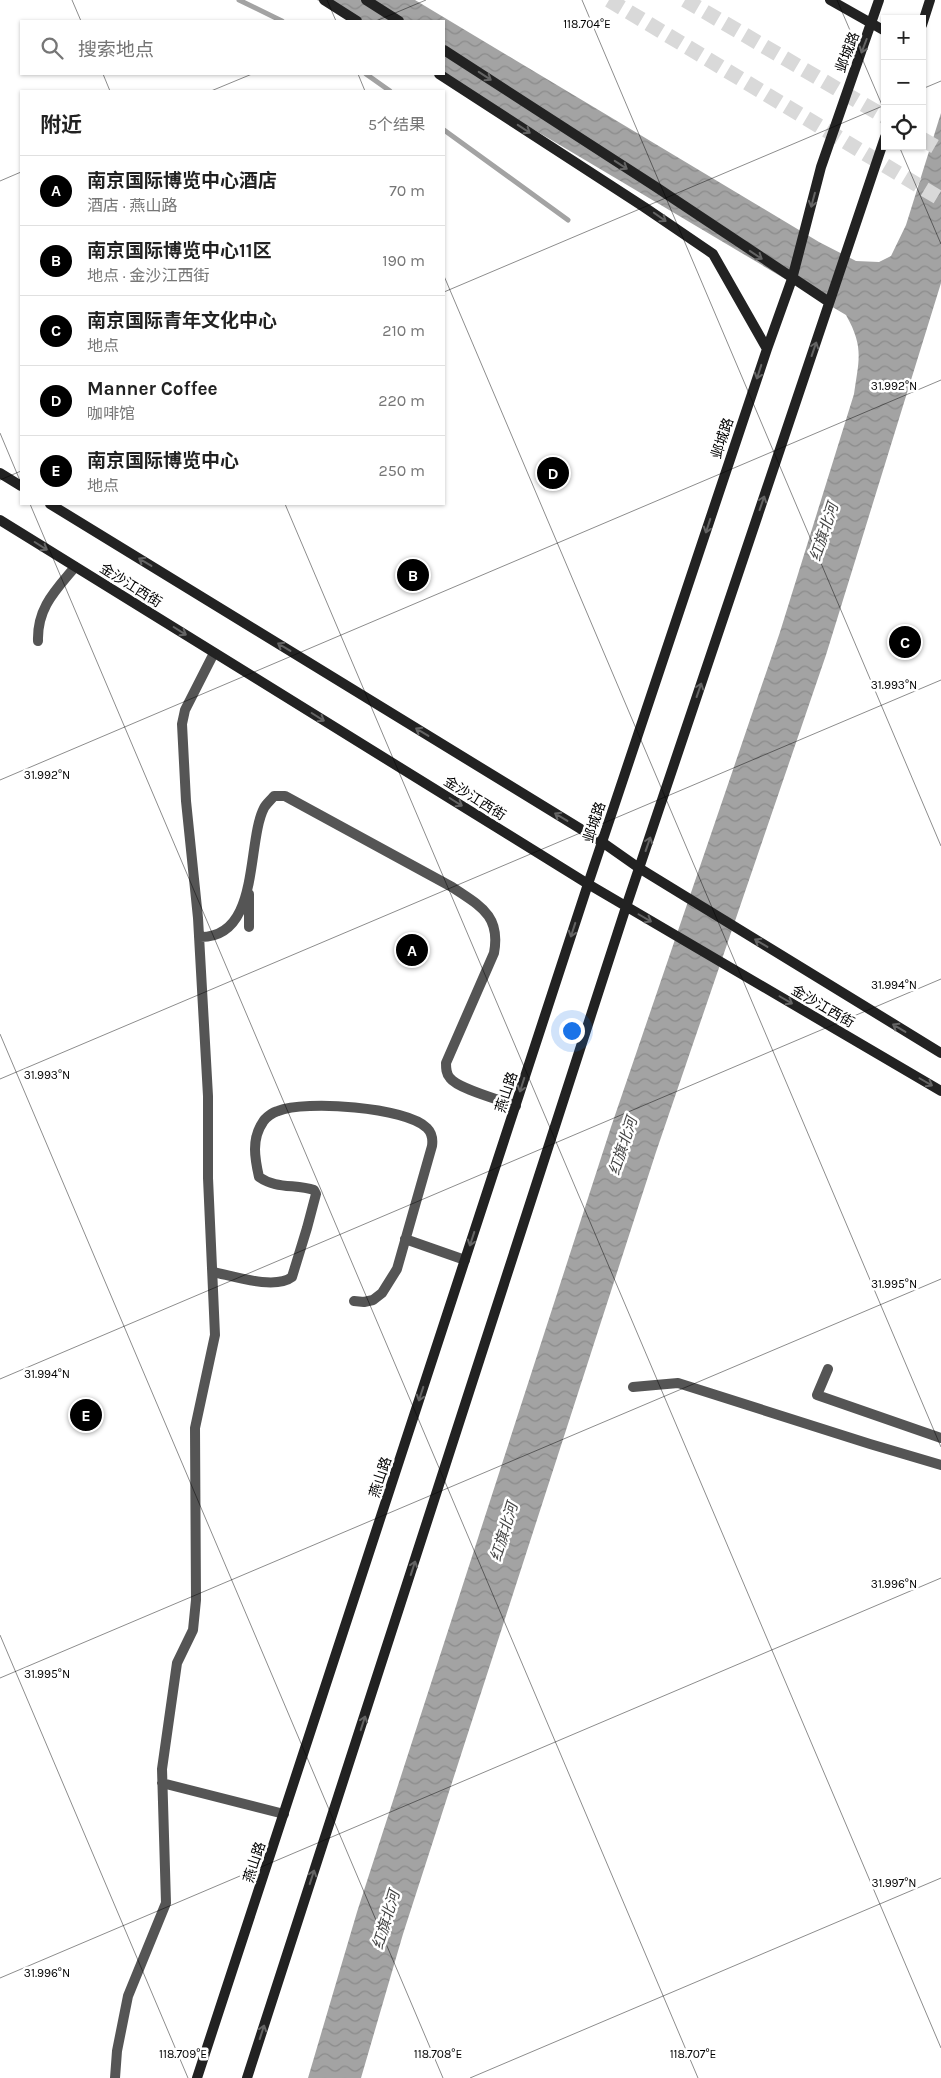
<!DOCTYPE html>
<html lang="zh">
<head>
<meta charset="utf-8">
<style>
  body { margin:0; font-family:Karla,"Noto Sans SC",sans-serif; background:#f6f6f6; color:#222 }
  .controls { position:absolute; right:15px; top:15px; display:grid; overflow:hidden; border-radius:0px; box-shadow:0 1px 4px #0004 }
  .controls button { width:45px; height:45px; display:grid; place-items:center; padding:0; border:0; border-bottom:1px solid #e0e0e0; background:#fff; color:#222; font:25px sans-serif }
  .you { position:absolute; left:571px; top:1030px; width:18px; height:18px; margin:-12px; border:4px solid #fff; border-radius:50%; background:#1a73e8; box-shadow:0 0 0 8px #1a73e833 }
  .badge { display:grid; place-items:center; width:32px; height:32px; border-radius:50%; background:#000; color:#fff; font-size:16px; font-weight:700 }
  .pin { position:absolute; translate:-50% -50%; border:2px solid #fff; box-shadow:0 1px 5px #0006 }
  .list { margin:0; padding:0; list-style:none }
  h2 { display:flex; justify-content:space-between; align-items:center; height:65px; margin:0; padding:0 20px; font-size:21px }
  h2 small { font-size:16px; font-weight:400; color:#767676 }
  .list li { display:grid; grid-template-columns:32px 1fr auto; gap:15px; align-items:center; box-sizing:border-box; height:70px; padding:0 20px; border-top:1px solid #e0e0e0 }
  .list b { display:block; font-size:19px; white-space:nowrap }
  .list p { margin:0; font-size:16px; white-space:nowrap; color:#767676 }
  .list em { font-size:16px; font-style:normal; color:#767676 }
  .icon { flex:none; width:28px; height:28px; fill:none; stroke:currentColor; stroke-width:2; stroke-linecap:round; stroke-linejoin:round }
  .map { position:relative; flex:none; width:941px; height:2078px; overflow:hidden }
  .search { position:absolute; background:#fff; box-shadow:0 1px 4px #0004; left:20px; top:20px; width:425px; height:55px; display:flex; align-items:center; gap:12px; box-sizing:border-box; padding:0 18px; border-radius:0px; color:#767676; font-size:19px }
  .panel { position:absolute; background:#fff; box-shadow:0 1px 4px #0004; left:20px; top:90px; width:425px; height:415px; border-radius:0px }
  .map>svg:first-child { display:block }
  .water { fill:url(#water-waves) }
  .lines { fill:none; stroke-linecap:round; stroke-linejoin:round }
  .stream { stroke:#a3a3a3; stroke-width:5 }
  .highway-tunnel { stroke:#d9d9d9; stroke-width:15; stroke-dasharray:15 8; stroke-linecap:butt }
  .lane { stroke:#555; stroke-width:10 }
  .street { stroke:#555; stroke-width:10 }
  .secondary { stroke:#222; stroke-width:10 }
  .oneway { stroke:#646464 }
  .ticks { fill:none; stroke:#000; stroke-width:1; stroke-opacity:0.45 }
  .labels { text-anchor:middle; stroke-width:5; stroke-linejoin:round; paint-order:stroke }
  .street-label { font-size:14px; fill:#000; stroke:#fff }
  .water-label { font-size:15px; font-style:italic; fill:#444; stroke:#fff }
  .ticks-label { font-size:12px; text-anchor:middle; fill:#000; stroke:#fff; stroke-width:5; stroke-linejoin:round; paint-order:stroke }
</style>
</head>
<body>
<div class="map">
<svg width="941" height="2078" viewBox="0 0 941 2078">
  <defs>
    <pattern id="water-waves" width="16" height="10" patternUnits="userSpaceOnUse" patternTransform="scale(1.25)"><rect width="16" height="10" fill="#a3a3a3"/><path d="M0 5q4-4 8 0t8 0" fill="none" stroke="#8b8b8b"/></pattern>
  </defs>
  <rect width="100%" height="100%" fill="#fff"/>
  <path class="water" d="M317 0H415L819 242 856 261 879 262 891 256 906 225 941 113V283L826 655 656 1152 403 1934 361 2078H308L357 1912 611 1127 780 632 854 394C859 359 864 347 846 315L440 74H444V21H353Z"/>
  <g class="lines">
    <path class="stream" d="M239 0 282 21
      M366 74 390 91
      M444 130 568 220"/>
    <path class="highway-tunnel" d="M609 0 941 199
      M685 0 885 117
      M922 139 941 150"/>
    <path class="lane" d="M828 1369 817 1395 941 1438
      M633 1387 678 1383 870 1444 941 1465"/>
    <path class="street" d="M38 641C37 608 55 591 75 567
      M249 894V927
      M199 937C261 939 246 843 264 808 266 804 271 800 274 796H285L452 887C480 906 501 915 494 953L446 1063C446 1068 446 1074 450 1078 458 1089 501 1100 516 1106
      M405 1239 465 1260
      M213 1272C233 1276 275 1290 292 1277L307 1228 316 1194 314 1190C296 1184 276 1189 259 1177 255 1159 251 1139 263 1122 265 1118 273 1112 278 1111 305 1100 406 1107 427 1128 432 1133 433 1139 432 1146L397 1269 382 1293 373 1300 364 1302 354 1301
      M162 1783 284 1814
      M115 2078 117 2051 128 1996 166 1903 162 1769 177 1663 193 1630 196 1600 195 1428 215 1335 208 1178V1096L198 918 186 801 182 724 185 710 214 653"/>
    <path class="secondary" d="M324 0 357 21
      M366 0 399 21
      M830 0 885 31
      M922 25 930 0
      M444 50 656 187 829 302
      M439 74 644 207 713 254 767 349
      M0 473 21 486
      M50 504 602 842 639 868 941 1053
      M0 520 588 884 941 1091
      M197 2078 588 884 767 349 792 279 821 167 879 0
      M247 2078 626 907 885 137"/>
  </g>
  <defs><path id="oneway-shaft" d="M-6 0H5M1.5-3L5.5 0L1.5 3" fill="none" stroke-width="1.6" stroke-linecap="round" stroke-linejoin="round" transform="scale(1.25)"/></defs>
  <g class="oneway">
    <use href="#oneway-shaft" transform="translate(864 46) rotate(111)"/>
    <use href="#oneway-shaft" transform="translate(485 76) rotate(33)"/>
    <use href="#oneway-shaft" transform="translate(524 129) rotate(33)"/>
    <use href="#oneway-shaft" transform="translate(621 165) rotate(33)"/>
    <use href="#oneway-shaft" transform="translate(813 200) rotate(105)"/>
    <use href="#oneway-shaft" transform="translate(660 217) rotate(35)"/>
    <use href="#oneway-shaft" transform="translate(756 255) rotate(34)"/>
    <use href="#oneway-shaft" transform="translate(814 349) rotate(-71)"/>
    <use href="#oneway-shaft" transform="translate(759 372) rotate(108)"/>
    <use href="#oneway-shaft" transform="translate(762 503) rotate(-71)"/>
    <use href="#oneway-shaft" transform="translate(708 526) rotate(108)"/>
    <use href="#oneway-shaft" transform="translate(41 546) rotate(32)"/>
    <use href="#oneway-shaft" transform="translate(145 562) rotate(-149)"/>
    <use href="#oneway-shaft" transform="translate(180 631) rotate(32)"/>
    <use href="#oneway-shaft" transform="translate(284 647) rotate(-149)"/>
    <use href="#oneway-shaft" transform="translate(699 690) rotate(-71)"/>
    <use href="#oneway-shaft" transform="translate(318 717) rotate(32)"/>
    <use href="#oneway-shaft" transform="translate(422 732) rotate(-149)"/>
    <use href="#oneway-shaft" transform="translate(456 802) rotate(32)"/>
    <use href="#oneway-shaft" transform="translate(561 817) rotate(-149)"/>
    <use href="#oneway-shaft" transform="translate(648 844) rotate(-71)"/>
    <use href="#oneway-shaft" transform="translate(645 918) rotate(30)"/>
    <use href="#oneway-shaft" transform="translate(573 930) rotate(108)"/>
    <use href="#oneway-shaft" transform="translate(761 943) rotate(-149)"/>
    <use href="#oneway-shaft" transform="translate(786 1000) rotate(30)"/>
    <use href="#oneway-shaft" transform="translate(899 1028) rotate(-149)"/>
    <use href="#oneway-shaft" transform="translate(926 1082) rotate(30)"/>
    <use href="#oneway-shaft" transform="translate(522 1085) rotate(108)"/>
    <use href="#oneway-shaft" transform="translate(472 1239) rotate(108)"/>
    <use href="#oneway-shaft" transform="translate(421 1394) rotate(108)"/>
    <use href="#oneway-shaft" transform="translate(413 1568) rotate(-72)"/>
    <use href="#oneway-shaft" transform="translate(363 1723) rotate(-72)"/>
    <use href="#oneway-shaft" transform="translate(312 1877) rotate(-72)"/>
    <use href="#oneway-shaft" transform="translate(262 2032) rotate(-72)"/>
  </g>
  <path class="ticks" d="M72 0 81 21M327 0 336 21M582 0 941 846M837 0 885 112M376 21 426 0M103 74 110 91M358 74 365 91M922 89 941 81M211 91 252 74M899 146 941 244M0 181 21 172M444 276 941 1447M444 292 885 105M0 433 21 483M0 480 21 471M30 504 698 2078M285 504 941 2048M0 780 941 380M0 1034 443 2078M0 1079 941 680M0 1379 941 979M0 1635 188 2078M0 1678 941 1279M0 1978 941 1578M470 2078 941 1878"/>
  <g class="labels">
    <g class="street-label">
      <text transform="translate(847 52) rotate(-69)" y="5">邺城路</text>
      <text transform="translate(722 438) rotate(-72)" y="5">邺城路</text>
      <text transform="translate(131 585) rotate(32)" y="5">金沙江西街</text>
      <text transform="translate(475 798) rotate(32)" y="5">金沙江西街</text>
      <text transform="translate(594 822) rotate(-72)" y="5">邺城路</text>
      <text transform="translate(823 1006) rotate(30)" y="5">金沙江西街</text>
      <text transform="translate(506 1092) rotate(-72)" y="5">燕山路</text>
      <text transform="translate(380 1477) rotate(-72)" y="5">燕山路</text>
      <text transform="translate(254 1862) rotate(-72)" y="5">燕山路</text>
    </g>
    <g class="water-label">
      <text transform="translate(824 532) rotate(-72)" y="5">红旗北河</text>
      <text transform="translate(623 1146) rotate(-72)" y="5">红旗北河</text>
      <text transform="translate(504 1532) rotate(-73)" y="5">红旗北河</text>
      <text transform="translate(386 1920) rotate(-73)" y="5">红旗北河</text>
    </g>
  </g>
  <g class="ticks-label">
    <text x="587" y="28">118.704°E</text>
    <text x="894" y="390">31.992°N</text>
    <text x="894" y="689">31.993°N</text>
    <text x="47" y="779">31.992°N</text>
    <text x="894" y="989">31.994°N</text>
    <text x="47" y="1079">31.993°N</text>
    <text x="894" y="1288">31.995°N</text>
    <text x="47" y="1378">31.994°N</text>
    <text x="894" y="1588">31.996°N</text>
    <text x="47" y="1678">31.995°N</text>
    <text x="894" y="1887">31.997°N</text>
    <text x="47" y="1977">31.996°N</text>
    <text x="183" y="2058">118.709°E</text>
    <text x="438" y="2058">118.708°E</text>
    <text x="693" y="2058">118.707°E</text>
  </g>
</svg>
<div class="controls">
<button>+</button>
<button>−</button>
<button><svg class="icon" aria-label="locate" viewBox="0 0 24 24"><circle cx="12" cy="12" r="6"/><path d="M12 2v4M12 18v4M2 12h4M18 12h4"/></svg></button>
</div>
<div class="you"></div>
<div class="pin badge" style="left:412px;top:950px">A</div>
<div class="pin badge" style="left:413px;top:575px">B</div>
<div class="pin badge" style="left:905px;top:642px">C</div>
<div class="pin badge" style="left:553px;top:473px">D</div>
<div class="pin badge" style="left:86px;top:1415px">E</div>
<div class="search"><svg class="icon" aria-label="search" viewBox="0 0 24 24"><circle cx="10" cy="10" r="6"/><path d="M15 15l6 6"/></svg>搜索地点</div>
<section class="panel">
<h2>附近<small>5个结果</small></h2>
<ul class="list">
<li><span class="badge">A</span><div><b>南京国际博览中心酒店</b><p>酒店 · 燕山路</p></div><em>70 m</em></li>
<li><span class="badge">B</span><div><b>南京国际博览中心11区</b><p>地点 · 金沙江西街</p></div><em>190 m</em></li>
<li><span class="badge">C</span><div><b>南京国际青年文化中心</b><p>地点</p></div><em>210 m</em></li>
<li><span class="badge">D</span><div><b>Manner Coffee</b><p>咖啡馆</p></div><em>220 m</em></li>
<li><span class="badge">E</span><div><b>南京国际博览中心</b><p>地点</p></div><em>250 m</em></li>
</ul>
</section>
</div>
</body>
</html>
